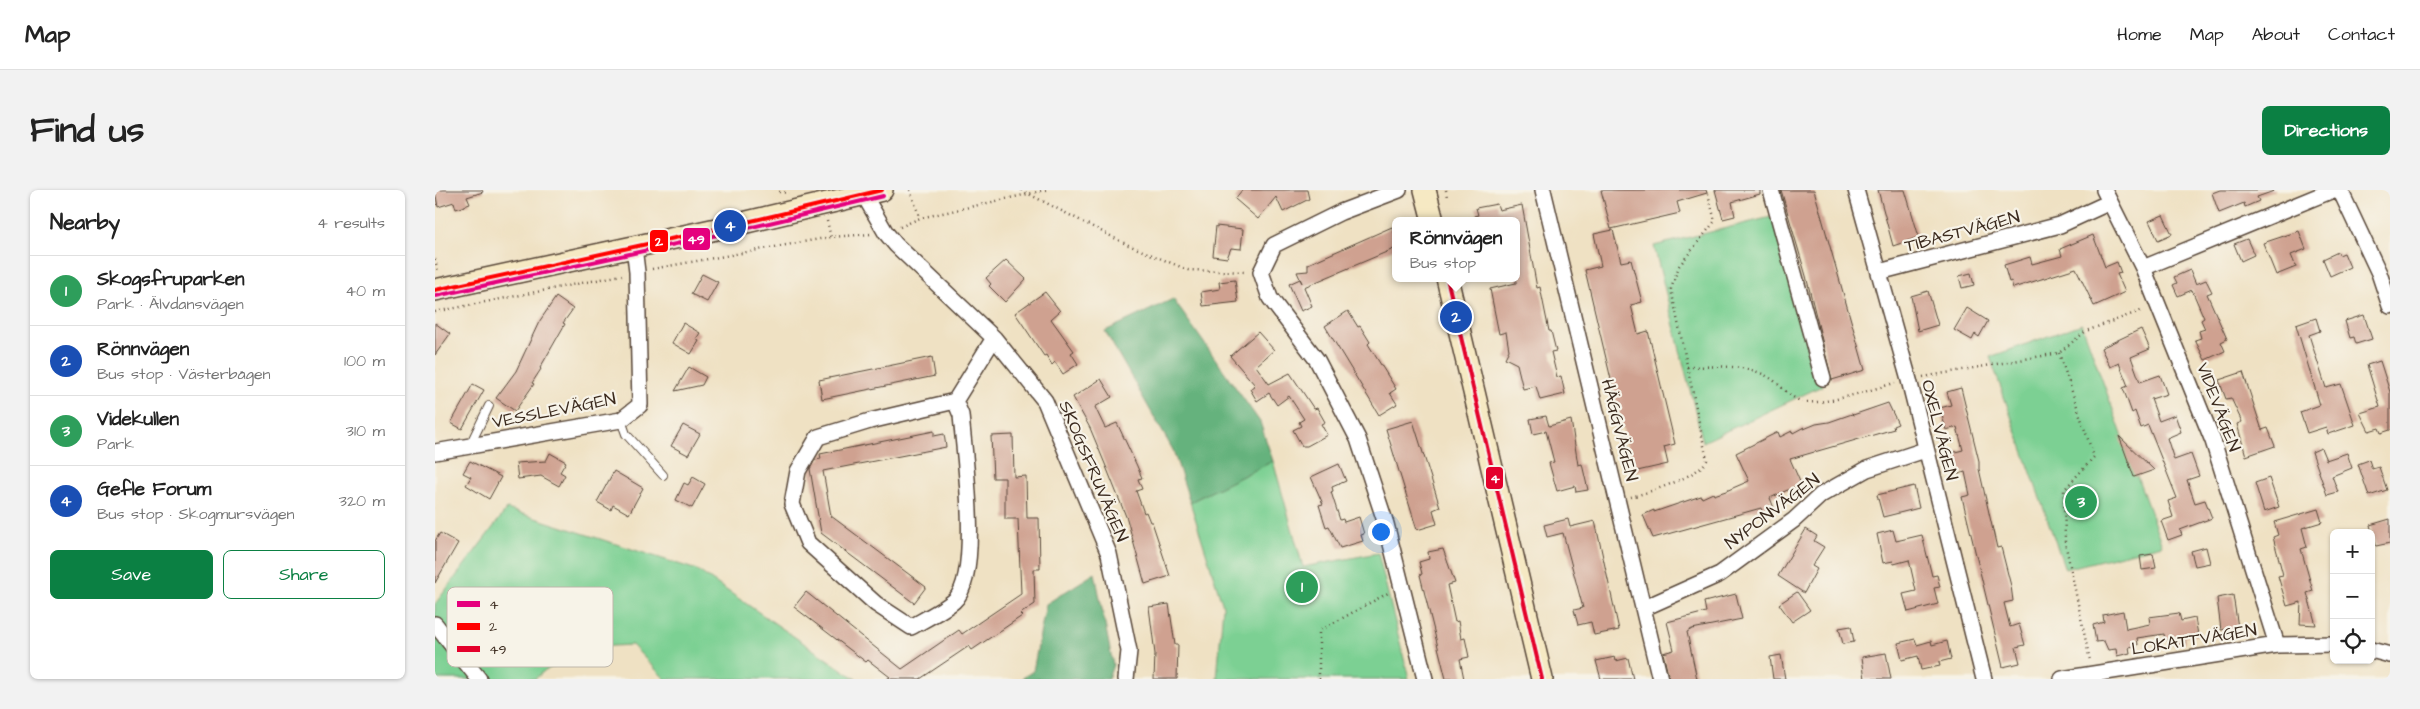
<!DOCTYPE html>
<html lang="en">
<head>
<meta charset="utf-8">
<style>
  body { margin:0; font-family:"Architects Daughter",sans-serif; background:#f2f2f2; color:#222 }
  .controls { position:absolute; right:15px; bottom:15px; display:grid; overflow:hidden; border-radius:8px; box-shadow:0 1px 4px #0004 }
  .controls button { width:45px; height:45px; display:grid; place-items:center; padding:0; border:0; border-bottom:1px solid #e0e0e0; background:#fff; color:#222; font:25px sans-serif }
  .you { position:absolute; left:945px; top:341px; width:18px; height:18px; margin:-12px; border:4px solid #fff; border-radius:50%; background:#1a73e8; box-shadow:0 0 0 8px #1a73e833 }
  .badge { display:grid; place-items:center; width:32px; height:32px; border-radius:50%; background:#0b8043; color:#fff; font-size:16px; font-weight:700 }
  .pin { position:absolute; translate:-50% -50%; border:2px solid #fff; box-shadow:0 1px 5px #0006 }
  .popup { position:absolute; left:957px; top:27px; width:128px; height:65px; box-sizing:border-box; display:grid; place-content:center; border-radius:8px; background:#fff; filter:drop-shadow(0 1px 4px #0005); font-size:16px; white-space:nowrap; color:#767676 }
  .popup b { font-size:19px; color:#222 }
  .popup::after { content:''; position:absolute; left:50%; top:100%; margin-left:-10px; border:10px solid transparent; border-top-color:#fff }
  .list { margin:0; padding:0; list-style:none }
  h2 { display:flex; justify-content:space-between; align-items:center; height:65px; margin:0; padding:0 20px; font-size:21px }
  h2 small { font-size:16px; font-weight:400; color:#767676 }
  .list li { display:grid; grid-template-columns:32px 1fr auto; gap:15px; align-items:center; box-sizing:border-box; height:70px; padding:0 20px; border-top:1px solid #e0e0e0 }
  .list b { display:block; font-size:19px; white-space:nowrap }
  .list p { margin:0; font-size:16px; white-space:nowrap; color:#767676 }
  .list em { font-size:16px; font-style:normal; color:#767676 }
  .actions { display:flex; gap:10px; padding:15px 20px }
  .actions a { flex:1; padding:11px 0; border:1px solid #0b8043; border-radius:8px; text-align:center; font-size:18px; color:#0b8043 }
  .actions .main { background:#0b8043; color:#fff }
  .icon { flex:none; width:28px; height:28px; fill:none; stroke:currentColor; stroke-width:2; stroke-linecap:round; stroke-linejoin:round }
  .map { position:relative; flex:none; width:1955px; height:489px; overflow:hidden; border-radius:8px }
  header { display:flex; align-items:center; gap:30px; box-sizing:border-box; height:70px; padding:0 25px; background:#fff; border-bottom:1px solid #e0e0e0 }
  header strong { font-size:24px }
  nav { display:flex; gap:28px; margin-inline-start:auto; font-size:18px }
  .intro { display:flex; align-items:center; justify-content:space-between; box-sizing:border-box; height:120px; padding:0 30px }
  h1 { margin:0; font-size:35px }
  .button { padding:12px 22px; border-radius:8px; background:#0b8043; color:#fff; font-size:18px; font-weight:700 }
  main { display:flex; gap:30px; padding:0 30px }
  aside { flex:1; background:#fff; border-radius:8px; box-shadow:0 1px 4px #0004 }
  .map>svg:first-child { display:block }
  .green { fill:#7cd093; stroke:#5c7d58 }
  .forest { fill:#65b27d; stroke:#506e4e }
  .building { fill:#cfa190 }
  .lines { fill:none; stroke-linecap:round; stroke-linejoin:round }
  .lane-casing { stroke:#564537; stroke-width:10 }
  .street-casing { stroke:#564537; stroke-width:18 }
  .secondary-casing { stroke:#564537; stroke-width:24 }
  .path { stroke:#564537; stroke-width:2.5; stroke-dasharray:1 4; stroke-linecap:butt }
  .lane { stroke:#fff; stroke-width:8 }
  .street { stroke:#fff; stroke-width:15 }
  .secondary { stroke:#f6e9c3; stroke-width:21 }
  .bus-1-casing { stroke:#f7f3e8; stroke-width:8 }
  .bus-2-casing { stroke:#f7f3e8; stroke-width:8 }
  .bus-3-casing { stroke:#f7f3e8; stroke-width:8 }
  .bus-1 { stroke:#f00; stroke-width:4 }
  .bus-2 { stroke:#e5007d; stroke-width:4 }
  .bus-3 { stroke:#e4002b; stroke-width:4 }
  .labels { text-anchor:middle; stroke-width:4.5; stroke-linejoin:round; paint-order:stroke }
  .street-label { font-size:18px; fill:#3b2a1e; stroke:#f7f3e8 }
  .key { fill:#f7f3e8; stroke:#bfb7ab; stroke-width:1 }
  .key-label { font-size:14px; fill:#3b2a1e }
  .line-badge { stroke:#f7f3e8; stroke-width:2 }
  .badge-label { font-size:14px; text-anchor:middle; font-weight:bold; fill:#fff }
</style>
</head>
<body>
<header>
<strong>Map</strong>
<nav><a>Home</a><a>Map</a><a>About</a><a>Contact</a></nav>
</header>
<div class="intro"><h1>Find us</h1><a class="button">Directions</a></div>
<main>
<aside>
<h2>Nearby<small>4 results</small></h2>
<ul class="list">
<li><span class="badge" style="background:#2e9e5b">1</span><div><b>Skogsfruparken</b><p>Park · Älvdansvägen</p></div><em>40 m</em></li>
<li><span class="badge" style="background:#1a4fb4">2</span><div><b>Rönnvägen</b><p>Bus stop · Västerbågen</p></div><em>100 m</em></li>
<li><span class="badge" style="background:#2e9e5b">3</span><div><b>Videkullen</b><p>Park</p></div><em>310 m</em></li>
<li><span class="badge" style="background:#1a4fb4">4</span><div><b>Gefle Forum</b><p>Bus stop · Skogmursvägen</p></div><em>320 m</em></li>
</ul>
<div class="actions"><a class="main">Save</a><a>Share</a></div>
</aside>
<div class="map">
<svg width="1955" height="489" viewBox="0 0 1955 489">
  <rect width="100%" height="100%" fill="#f7f3e8"/>
  <filter id="ink" filterUnits="userSpaceOnUse"><feTurbulence type="fractalNoise" baseFrequency=".02" numOctaves="2"/><feDisplacementMap in="SourceGraphic" scale="10" xChannelSelector="R" yChannelSelector="G"/><feConvolveMatrix kernelMatrix="1 2 1 2 8 2 1 2 1" color-interpolation-filters="sRGB"/></filter>
  <filter id="wash" filterUnits="userSpaceOnUse"><feTurbulence type="fractalNoise" baseFrequency=".0096" numOctaves="4" result="noise"/><feDisplacementMap in="SourceGraphic" scale="20" xChannelSelector="R" yChannelSelector="G"/><feGaussianBlur stdDeviation="1.12" result="paint"/><feColorMatrix in="noise" values="0 0 0 0 0 0 0 0 0 0 0 0 0 0 0 0 0 1.4 0 .05"/><feComposite in="paint" operator="in"/></filter>
  <g filter="url(#wash)">
    <rect width="100%" height="100%" fill="#efe1c3"/>
    <path class="green" d="M1340 26 1387 196 1268 252 1219 56Z
      M1647 134 1727 355 1630 379 1555 167Z
      M838 271 868 377 943 363 974 489H782L788 416 755 312Z
      M72 319 262 380 421 489H230L197 455 158 457 109 481 100 489H0V414Z"/>
    <path class="forest" d="M738 109 825 232 838 271 755 312 738 260 670 141Z
      M660 383 678 475 673 489H586L598 481 611 414Z"/>
    <g id="blocks">
      <path class="building" d="M0 0H47L48 2 32 7 35 14 21 19 19 12 3 17Z
        M807 0H872L874 9 848 22 841 7 823 29 800 9Z
        M1166 0H1271L1272 3 1242 12 1245 23 1176 39Z
        M1280 0H1325V4L1297 12 1300 26 1288 29Z
        M1346 0H1379L1430 180 1397 190 1371 86Z
        M1443 0H1470L1484 47 1458 56Z
        M1785 0H1839V1L1822 7 1824 11 1810 17 1809 13 1784 23 1777 3Z
        M1062 14 1064 20 1087 15 1102 98 1105 97 1114 141H1116L1121 161 1116 162 1122 187 1126 186 1130 204 1105 210 1101 196 1088 199 1082 174 1070 168 1074 160 1071 142 1064 144 1055 99 1081 93V31H1039V26L1043 25 1041 18Z
        M1728 25 1737 44 1723 50 1714 31Z
        M781 36 808 39 806 59 796 58 792 68 778 66Z
        M957 37 961 47V58L869 97 877 116 866 121 854 94 865 89 867 93 862 82 873 81V74Z
        M1178 40 1186 72 1196 70 1207 112 1196 115 1203 144 1213 141 1240 254 1229 257 1233 274 1198 282 1150 80 1166 76 1159 44Z
        M1864 41 1871 59 1856 65 1861 77 1841 85 1828 53Z
        M1658 45 1670 77 1682 72 1686 83 1682 84 1690 102 1659 116 1641 78 1578 98 1576 91 1574 92 1569 75 1595 67 1597 74 1627 66 1625 59Z
        M1812 49 1819 65 1806 71 1799 54Z
        M1903 62 1904 65 1909 63 1915 77 1895 86 1888 69Z
        M571 70 591 89 570 112 554 96 556 94 551 88Z
        M1755 80 1761 94 1771 90 1777 102 1772 104 1792 149 1786 152 1790 161 1770 170 1760 150 1766 148 1764 141 1770 139 1766 130 1769 128 1757 100 1743 106 1738 95 1742 93 1739 87Z
        M1536 83 1539 95 1527 98 1524 86Z
        M267 84 283 92 272 112 256 104Z
        M800 90 803 112 768 116 766 102 785 99 784 92Z
        M1493 101 1503 135 1483 141 1476 106Z
        M610 102 625 121 616 129 639 161 636 163 643 174 628 184 620 172 617 175 611 165 609 166 580 123Z
        M121 107 138 119 128 133 130 134 105 178 106 179 97 193 99 194 80 221 61 208 81 181 104 132Z
        M1532 118 1553 131 1544 147 1540 144 1537 150 1519 140Z
        M913 121 923 137 925 136 935 152 933 154 961 199 955 203 962 214 944 225 890 136Z
        M1929 125 1937 149 1921 154 1919 147 1915 148 1910 131Z
        M1881 128 1885 141 1874 145 1891 198 1906 194 1920 235 1893 244 1891 237 1872 243 1865 222 1885 215 1861 135Z
        M0 133 15 144 0 165Z
        M248 133 265 143 261 149 264 151 256 164 237 153Z
        M1706 139 1715 159 1696 167 1705 192 1725 185 1732 204 1716 209 1724 231 1740 225 1746 242 1732 248 1739 270 1756 264 1764 286 1752 290 1760 313 1770 310 1777 328 1745 340 1747 345 1733 350 1726 331 1738 327 1733 311 1742 308 1713 235 1706 238 1700 221 1697 223 1688 198 1693 196 1684 173 1675 177 1666 158Z
        M823 142 839 160 821 176 834 194 855 183 879 219 882 218 890 232 886 234 892 245 872 256H867L858 240 866 236 864 232 869 229 854 206 842 215 834 203 822 211 815 199 820 195 795 166Z
        M497 167 500 186 387 209 384 190Z
        M1945 171 1955 202V240L1946 243 1944 238 1934 241 1925 223 1945 217 1932 175Z
        M254 177 271 187 267 195 240 201Z
        M1808 182 1827 240 1833 238 1840 256 1811 266 1802 234 1807 232 1796 208 1791 209 1784 190Z
        M666 189 677 207 660 217 670 238 682 233 702 276 707 288 703 289 707 299 701 301 709 323 711 322 715 332H717L735 386 710 394 692 329 670 274 655 238 638 207Z
        M38 194 49 200 27 239 16 233Z
        M1526 198 1544 271V279L1562 358 1566 357 1576 396 1578 411 1569 413 1575 437 1584 434 1590 455 1581 457 1585 473 1568 477 1527 307 1535 305 1530 282 1521 285 1516 263 1528 260 1522 237 1511 240 1505 218 1516 215 1512 202Z
        M1453 213 1463 234 1458 236 1459 239 1355 269 1366 294 1335 308 1339 318 1328 323 1326 318 1218 348 1208 325 1219 320V322L1266 306 1267 308 1278 303 1279 305 1291 301 1314 291 1301 263 1343 242 1345 247 1357 241 1358 243 1369 237V239L1381 234 1394 232 1417 224 1418 225Z
        M1111 226 1114 236 1136 230 1143 275 1147 274 1153 300 1141 302 1140 296 1122 301 1114 273 1119 272 1111 241 1098 244 1095 229Z
        M978 231 1005 317 998 320 1002 334 982 340 951 239Z
        M248 235 265 244 253 265 236 256Z
        M499 241V246L509 244 511 257 388 281 396 326 491 397 479 413 386 343 375 279 380 270 386 269 385 264Z
        M578 245 579 287 591 286 592 328H604L605 379H599L600 414 585 424 587 426 537 460 534 456 485 489H452L455 487 433 470 431 472 359 417 371 402 467 479 524 440 527 444 586 404 583 329H570V288H558L556 246Z
        M1684 246 1719 280 1699 287Z
        M1886 258 1891 270 1912 263 1917 278 1897 286 1903 302 1892 305 1877 262Z
        M115 263 131 272 125 282 130 285 124 296 106 286 83 289 81 273 111 271Z
        M1934 270 1937 279 1944 277 1952 300 1934 306 1923 274Z
        M35 271 66 287 54 309 31 295 36 287 28 283Z
        M904 274 911 291 897 297 898 301 896 302 905 330 908 329 909 332 924 327 929 344 926 345 928 351 905 358 894 336 891 337 884 315 888 314 876 287Z
        M179 281 208 298 194 324 178 315 176 320 162 312Z
        M258 287 270 294 257 318 241 310 249 293 253 295Z
        M1834 288 1844 317 1829 322 1820 293Z
        M1479 296 1484 318 1448 327 1442 305Z
        M1883 319 1887 332 1867 338 1872 357 1866 359 1878 401 1872 403 1881 435 1865 434 1866 412 1852 416 1843 386 1848 385 1838 347 1843 345 1839 332Z
        M1133 329 1135 337 1160 331 1184 440 1159 445 1156 432 1143 435 1139 420 1148 418 1128 343 1112 347 1109 335Z
        M1955 329V353L1941 356 1935 335Z
        M1371 339 1382 346 1379 351 1389 357 1377 376 1382 379 1369 403 1343 386Z
        M1458 340 1461 351 1487 345 1497 386 1502 385 1505 397 1499 398 1503 414 1473 422 1468 404 1481 401 1474 370 1459 374 1458 371 1448 373 1442 344Z
        M5 343 23 353 0 393V351Z
        M1771 357 1775 373 1760 376 1756 361Z
        M1008 359 1020 393 1012 395 1020 432 1023 431 1026 449 1030 448 1034 467 1025 469 1029 489H1011L985 385 987 384 984 372 994 369 993 362Z
        M1718 364 1721 378 1707 380 1705 366Z
        M1362 402 1375 420 1357 432 1344 414Z
        M1301 404 1307 429 1257 439 1252 442 1262 489H1234L1228 463 1239 460 1232 432 1271 422 1269 412Z
        M1798 405 1804 444 1793 446 1792 439 1786 440 1782 408Z
        M734 414 740 455H743L742 489H719L720 464 714 417Z
        M1688 421 1691 439 1715 434 1714 427 1744 423 1746 431 1760 428 1763 445 1749 447 1750 453 1738 455 1737 449 1730 450 1729 444 1702 448 1703 455 1694 457 1695 463 1682 466 1681 459 1673 460 1669 451 1661 452 1658 435 1669 432 1668 425Z
        M1416 436 1419 452 1408 454 1404 438Z
        M1480 449 1482 455 1496 451 1497 455 1512 451 1516 469 1504 472 1505 476 1486 480 1483 466 1467 470 1463 453Z
        M1451 463 1456 489H1430L1427 467Z
        M1346 465 1350 489H1338L1335 467Z
        M1180 467 1181 471 1193 468 1198 489H1166L1161 471Z"/>
    </g>
  </g>
  <g filter="url(#ink)">
    <use href="#blocks" fill-opacity="0" stroke="#564537" stroke-width="1"/>
    <g class="lines">
      <defs>
        <path id="lane" d="M186 230 191 244 228 285
          M35 255 54 216"/>
        <path id="street" d="M426 0 451 43 461 55 559 148 610 211 674 364 694 461 691 489
          M964 0 906 22 839 55 826 82 835 108 882 170 923 249 951 334 990 489
          M1108 0 1225 489
          M1336 0 1388 188
          M1421 0 1474 190 1549 489
          M1669 0 1708 78 1778 251 1842 455
          M1905 0 1944 83 1955 116
          M1708 78 1898 0
          M1444 82 1625 35 1675 12
          M520 211 526 225C529 263 547 386 519 411 507 421 490 429 476 437L441 414 373 353 357 314 363 281 383 247 435 231 520 211 559 148
          M0 262 186 230 205 215 202 82 199 57
          M1209 418 1285 384 1359 330 1386 305 1432 279 1490 260
          M0 434 44 489
          M1936 460 1955 465
          M1627 489 1842 455 1899 454"/>
        <path id="secondary" d="M990 0 998 31
          M1012 88 1107 489
          M0 100 295 36 447 0"/>
      </defs>
      <use href="#lane" class="lane-casing"/>
      <use href="#street" class="street-casing"/>
      <use href="#secondary" class="secondary-casing"/>
      <path class="path" d="M475 0 485 28
        M586 0 691 54 753 80 812 82
        M1011 0 1012 8
        M344 2 354 3
        M392 31 396 47
        M465 37 485 28 611 0
        M0 69 3 82
        M217 79 396 47 436 44
        M0 122 187 85
        M1624 163 1659 267 1629 300 1630 352 1655 471
        M1252 177C1280 177 1311 173 1335 188 1345 194 1355 208 1366 211 1387 217 1437 199 1460 193
        M1488 187 1624 163 1651 141 1708 120
        M1196 307C1215 302 1263 287 1272 270L1236 99 1244 76 1280 31 1272 0
        M884 489V441L953 403"/>
      <use href="#lane" class="lane"/>
      <use href="#street" class="street"/>
      <use href="#secondary" class="secondary"/>
      <defs>
        <path id="bus-1" d="M0 100 295 36 447 0"/>
        <path id="bus-2" d="M1 106 296 42 448 6"/>
        <path id="bus-3" d="M1012 88 1107 489"/>
      </defs>
      <use href="#bus-1" class="bus-1-casing"/>
      <use href="#bus-2" class="bus-2-casing"/>
      <use href="#bus-3" class="bus-3-casing"/>
      <use href="#bus-1" class="bus-1"/>
      <use href="#bus-2" class="bus-2"/>
      <use href="#bus-3" class="bus-3"/>
    </g>
  </g>
  <g class="labels">
    <g class="street-label">
      <text transform="translate(1527 41) rotate(-15)" y="6">TIBASTVÄGEN</text>
      <text transform="translate(1784 217) rotate(69)" y="6">VIDEVÄGEN</text>
      <text transform="translate(119 220) rotate(-11)" y="6">VESSLEVÄGEN</text>
      <text transform="translate(1185 240) rotate(76)" y="6">HÄGGVÄGEN</text>
      <text transform="translate(1505 240) rotate(76)" y="6">OXELVÄGEN</text>
      <text transform="translate(659 281) rotate(67)" y="6">SKOGSFRUVÄGEN</text>
      <text transform="translate(1337 321) rotate(-37)" y="6">NYPONVÄGEN</text>
      <text transform="translate(1759 449) rotate(-9)" y="6">LOKATTVÄGEN</text>
    </g>
  </g>
  <rect x="12" y="397" width="166" height="80" rx="8" class="key"/>
  <rect x="22" y="411" width="23" height="6" fill="#e5007d"/>
  <rect x="22" y="433" width="23" height="7" fill="#f00"/>
  <rect x="22" y="456" width="23" height="6" fill="#e4002b"/>
  <g class="key-label">
    <text x="54" y="419">4</text>
    <text x="54" y="441">2</text>
    <text x="54" y="464">49</text>
  </g>
  <g class="line-badge">
    <rect x="247" y="37" width="29" height="24" rx="5" fill="#e5007d"/>
    <rect x="214" y="39" width="20" height="24" rx="5" fill="#f00"/>
    <rect x="1050" y="276" width="19" height="24" rx="5" fill="#e4002b"/>
  </g>
  <g class="badge-label">
    <text x="261" y="54">49</text>
    <text x="224" y="56">2</text>
    <text x="1060" y="293">4</text>
  </g>
</svg>
<div class="controls">
<button>+</button>
<button>−</button>
<button><svg class="icon" aria-label="locate" viewBox="0 0 24 24"><circle cx="12" cy="12" r="6"/><path d="M12 2v4M12 18v4M2 12h4M18 12h4"/></svg></button>
</div>
<div class="you"></div>
<div class="pin badge" style="left:867px;top:397px;background:#2e9e5b">1</div>
<div class="pin badge" style="left:1021px;top:127px;background:#1a4fb4">2</div>
<div class="popup"><b>Rönnvägen</b>Bus stop</div>
<div class="pin badge" style="left:1646px;top:312px;background:#2e9e5b">3</div>
<div class="pin badge" style="left:295px;top:36px;background:#1a4fb4">4</div>
</div>
</main>
</body>
</html>
